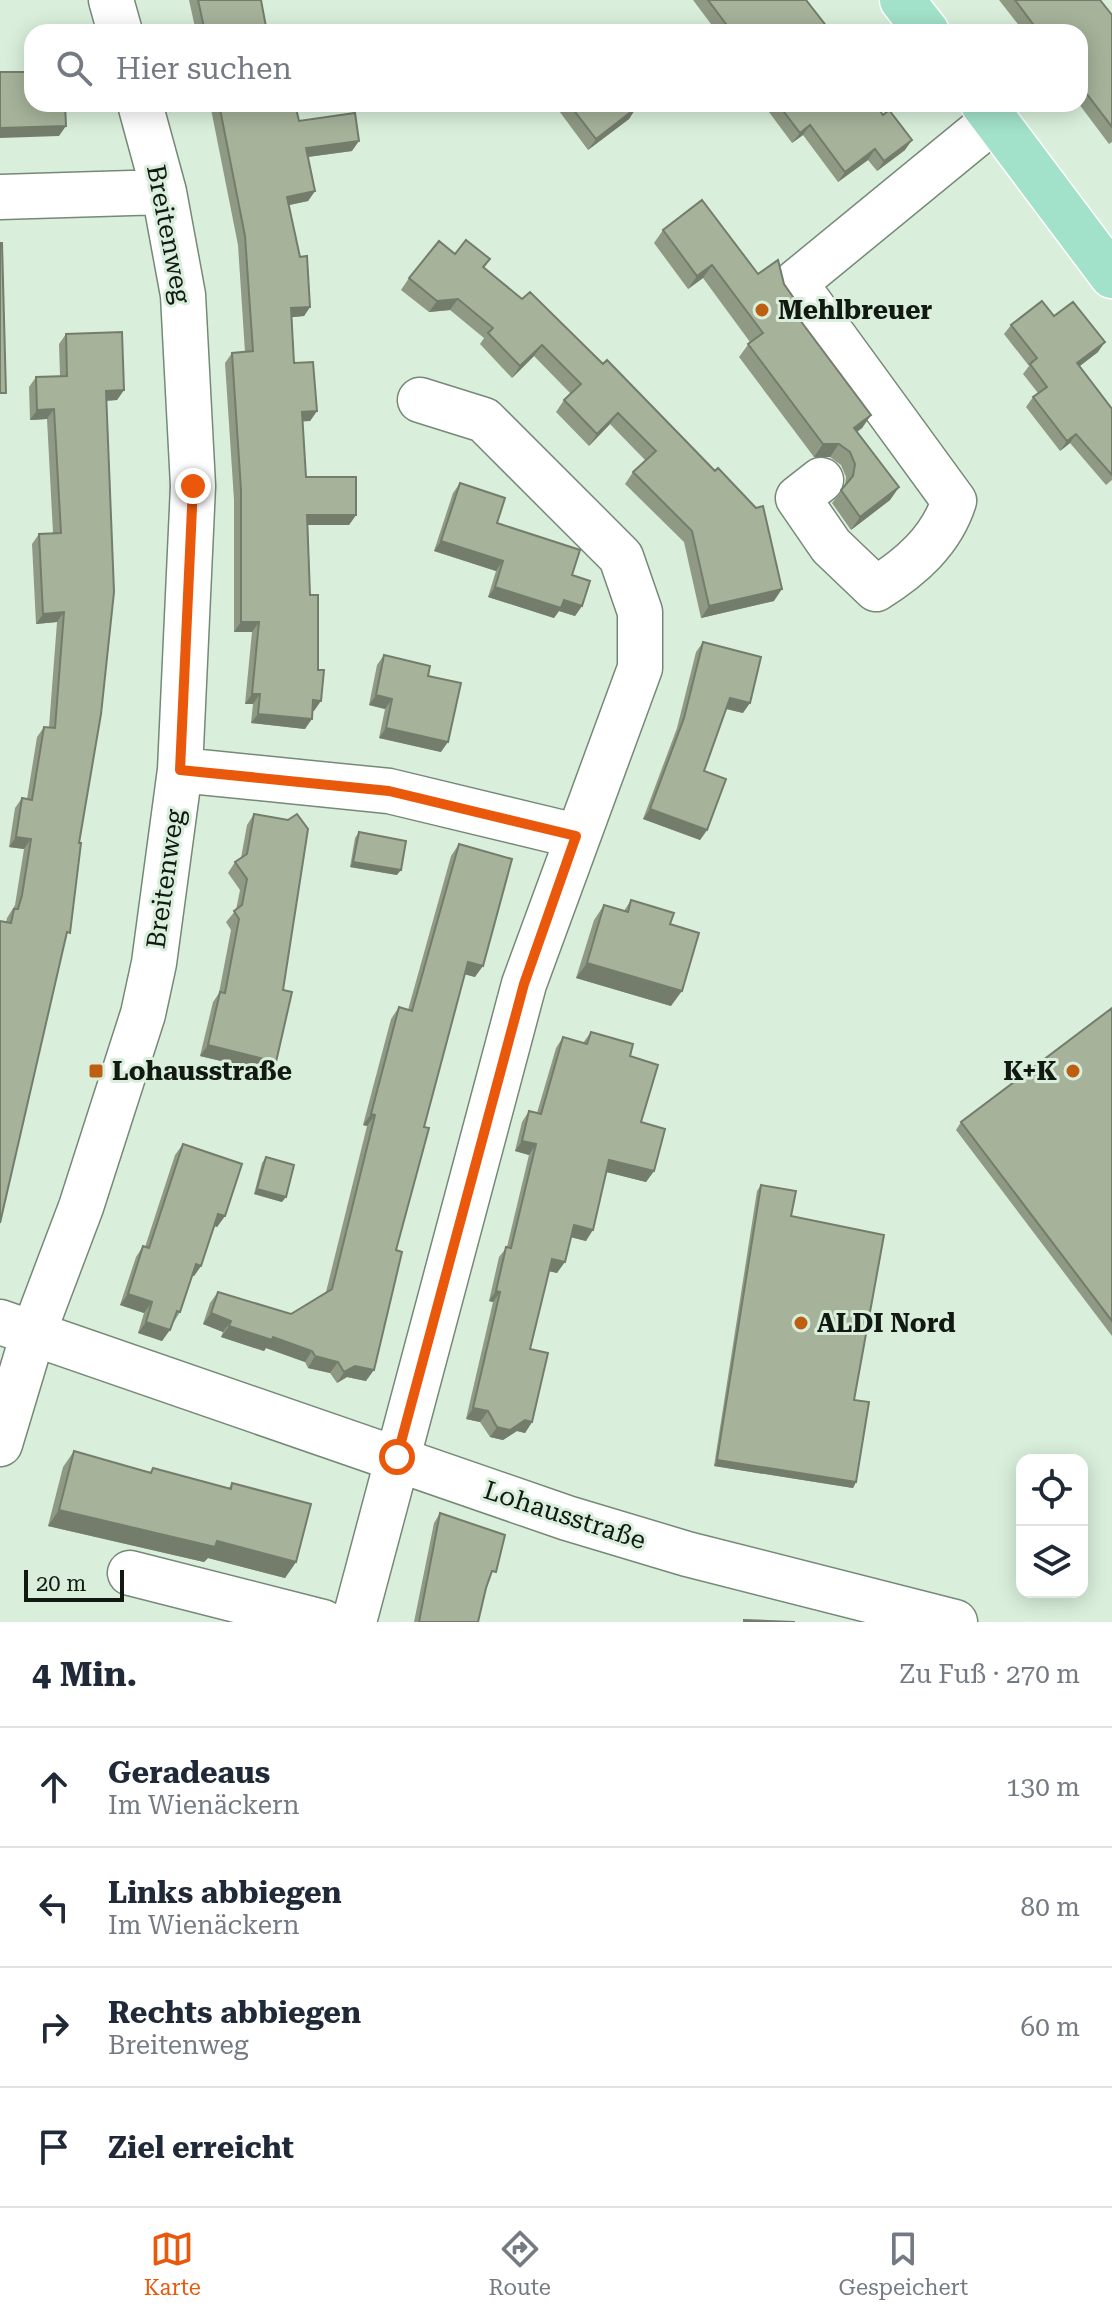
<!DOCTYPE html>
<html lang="de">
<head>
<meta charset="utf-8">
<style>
  body { margin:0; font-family:"Roboto Serif",serif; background:#f2f2f3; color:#1f2937 }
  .controls { position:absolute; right:24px; bottom:24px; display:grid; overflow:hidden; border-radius:16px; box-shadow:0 4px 20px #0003 }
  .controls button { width:72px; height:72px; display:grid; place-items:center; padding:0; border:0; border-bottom:2px solid #e0e1e3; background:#fff; color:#1f2937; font:40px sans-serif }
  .scale { position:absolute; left:24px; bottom:20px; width:100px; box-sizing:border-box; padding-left:8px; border:4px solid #111912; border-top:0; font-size:22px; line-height:28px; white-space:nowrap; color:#111912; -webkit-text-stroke:6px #d9efdb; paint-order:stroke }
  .stop { position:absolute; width:24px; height:24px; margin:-18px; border:6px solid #ea580c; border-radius:50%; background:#fff }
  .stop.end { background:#ea580c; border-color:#fff; box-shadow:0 2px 8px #0008 }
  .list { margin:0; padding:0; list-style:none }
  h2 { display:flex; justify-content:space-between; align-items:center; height:104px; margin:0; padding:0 32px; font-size:34px }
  h2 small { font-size:26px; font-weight:400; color:#747a83 }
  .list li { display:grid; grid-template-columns:52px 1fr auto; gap:24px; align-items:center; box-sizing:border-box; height:120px; padding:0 32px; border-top:2px solid #e0e1e3 }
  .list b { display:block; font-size:30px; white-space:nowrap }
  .list p { margin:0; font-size:26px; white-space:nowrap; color:#747a83 }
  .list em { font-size:26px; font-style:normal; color:#747a83 }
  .icon { flex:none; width:44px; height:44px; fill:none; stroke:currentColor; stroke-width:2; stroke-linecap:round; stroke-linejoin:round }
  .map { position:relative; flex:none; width:1112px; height:1622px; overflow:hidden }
  .search { position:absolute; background:#fff; box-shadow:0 4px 20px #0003; left:24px; right:24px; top:24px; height:88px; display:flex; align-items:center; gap:20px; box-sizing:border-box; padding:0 28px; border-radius:24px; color:#747a83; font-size:30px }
  .sheet { height:584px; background:#fff }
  nav { display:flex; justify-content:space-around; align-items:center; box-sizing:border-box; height:112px; border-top:2px solid #e0e1e3; background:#fff; font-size:22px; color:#747a83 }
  nav a { display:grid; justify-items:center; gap:4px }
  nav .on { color:#ea580c }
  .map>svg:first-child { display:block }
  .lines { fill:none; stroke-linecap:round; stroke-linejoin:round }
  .minor-casing { stroke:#758976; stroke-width:47 }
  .major-casing { stroke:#fff; stroke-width:47 }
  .minor { stroke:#fff; stroke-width:44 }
  .major { stroke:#a3e2ca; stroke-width:44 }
  .wall { fill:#8f9984 }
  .shaded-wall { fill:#747d6c }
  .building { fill:#a6b29a; stroke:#747d6c; stroke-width:2 }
  .route { stroke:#ea580c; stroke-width:10 }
  .poi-dot { fill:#bd5f11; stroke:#d9efdb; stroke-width:3 }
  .labels { text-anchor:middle; stroke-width:6; stroke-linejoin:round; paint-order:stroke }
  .street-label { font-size:26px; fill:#111912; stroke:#d9efdb }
  .poi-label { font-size:26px; font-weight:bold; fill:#111912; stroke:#d9efdb; text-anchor:start }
</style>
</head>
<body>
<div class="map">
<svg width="1112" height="1622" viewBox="0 0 1112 1622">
  <rect width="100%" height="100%" fill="#d9efdb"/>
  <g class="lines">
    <defs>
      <path id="minor" d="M111 0 120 32
        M0 197 164 192
        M821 480 798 498 831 546 876 589C911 567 941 541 954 501L795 283 995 119
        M180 770 389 791 576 836
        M0 1322 567 1518 687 1554 955 1622
        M0 1444 33 1334 81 1207 143 1014 154 963 180 770 193 486 183 295 164 192 140 104
        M130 1573 323 1622
        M354 1622 524 984 640 668V612L621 557 484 420 420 400"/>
      <path id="major" d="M902 0 927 32
        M983 104 1112 276"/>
    </defs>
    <use href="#minor" class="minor-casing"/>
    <use href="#major" class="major-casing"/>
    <use href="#minor" class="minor"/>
    <use href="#major" class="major"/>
  </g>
  <path class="wall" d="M189 0H261L267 32H196Z
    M693 0H806L831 32H717Z
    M999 0H1100L1112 15V142L1109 144 1079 104H1080V32H1024Z
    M210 104H295L299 121 352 151 308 157 315 191 308 201 289 205 310 307 304 316 292 317 294 363 317 411 310 421H302L306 477 356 515 349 525H308L314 711 312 710 305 729 251 723 253 704H245L252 632H234V500L225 363 232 353 245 352 238 245Z
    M554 104H633L636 108 629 119 588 150Z
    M763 104H875L905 150 877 171 868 160 838 182 803 135 792 143Z
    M663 230 758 274 784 284 800 307 795 314 871 415 862 428 857 432 899 487 890 500 851 530 832 503 845 486 846 477 841 465 830 457H814L739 357 750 342 703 278 688 289 654 243Z
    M490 259 484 268 522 299 530 292 774 601 701 618 684 542 625 484 633 472 646 461 610 424 589 446 556 412 564 400 571 394 534 356 512 378 480 344 484 338 450 310 429 312 401 290 409 278Z
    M1054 316 1098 352 1079 366 1112 409V480L1106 485 1070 443 1060 451 1026 407 1033 397 1038 393 1023 374 1029 366 1004 334 1011 325Z
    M66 334 124 390 117 400 106 401 79 843 66 939 6 922 7 918 15 905 24 849 9 847 15 808 22 798 27 799 37 737 44 727H49L57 622 36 624 32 544 39 534 53 533 47 419 30 420 29 387 36 377 60 376 59 344Z
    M460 483 497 523 572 575 582 606 575 616 559 611 554 618 488 597 496 571 434 551 453 493Z
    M703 642 743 713 726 709 704 771 707 830 700 840 643 819 677 728 696 652Z
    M384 655 428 676 441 752 379 738 385 709 369 705 377 665Z
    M254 814 268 1072 200 1056 213 1002 219 993 231 930 226 922 236 910 240 890 228 873 235 862 241 858 247 825Z
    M359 832 397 875 350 867 355 838Z
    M459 844 475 977 464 974 424 1127 366 1381 347 1377 337 1383 330 1373 308 1368 305 1362 266 1348 264 1351 221 1337 223 1332 203 1324 210 1303 218 1292 291 1314 326 1292 367 1126 363 1125 391 1019 399 1007 408 1010 451 856Z
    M631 900 671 1006 576 978 594 920 604 905 624 911Z
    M1112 1008V1336L956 1130 961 1122Z
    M591 1032 630 1056 641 1122 654 1171 646 1182 607 1172 586 1241 571 1237 557 1273 549 1271 530 1349 532 1422 525 1433 517 1431 503 1440 490 1437 480 1422 466 1419 493 1302 489 1301 499 1257 507 1247 529 1155 515 1151 522 1122 529 1111 537 1113 556 1048 563 1037 583 1043Z
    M183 1144 225 1216 217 1227 215 1226 201 1266 194 1276H192L180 1312 162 1341 138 1333 144 1313 120 1305 136 1257 143 1246 145 1247 175 1155Z
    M266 1157 282 1202 254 1194 262 1163Z
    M761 1185 791 1216 854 1400 856 1482 853 1488 714 1466 757 1191Z
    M74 1451 150 1472 153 1468 229 1488 232 1483 296 1562 285 1578 208 1558 204 1562 48 1526 63 1467Z
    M440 1513 490 1581H488L486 1588 478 1622H414L434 1523Z"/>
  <path class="shaded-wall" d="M636 108 629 119 588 150 596 139Z
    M810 125 803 135 792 143 800 133Z
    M66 126 59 136 0 138V128Z
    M912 140 905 150 877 171 884 161Z
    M359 141 352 151 299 158 306 148Z
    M875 149 868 160 838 182 845 172Z
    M315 191 308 201 280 207 287 197Z
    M712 265 703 278 688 289 697 276Z
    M458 299 450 310 429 312 437 301Z
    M310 307 304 316 284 318 291 308Z
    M1105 342 1098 352 1071 373 1077 363Z
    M542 345 534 356 512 378 520 366Z
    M124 390 117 400 99 401 106 391Z
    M54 409 47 419 30 420 37 410Z
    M317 411 310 421 295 422 302 412Z
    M618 413 610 424 589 446 597 434Z
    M871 415 862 428 845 441 854 428Z
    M1076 434 1070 443 1060 451 1067 441Z
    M823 444H839L830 457H814Z
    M899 487 890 500 851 530 860 517Z
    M307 515H356L349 525H300Z
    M441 541 503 561 496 571 434 551Z
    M495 587 564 600 582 606 575 616 559 611 554 618 488 597Z
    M782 589 774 601 701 618 709 606Z
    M64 612 57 622 36 624 43 614Z
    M241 622H259L252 632H234Z
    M252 694H260L253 704H245Z
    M376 695 392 699 385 709 369 705Z
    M730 698 750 703 743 713 723 708Z
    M313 700 321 701 314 711 306 710Z
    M258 714 312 719 305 729 251 723Z
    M386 728 448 742 441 752 379 738Z
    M650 809 707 830 700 840 643 819Z
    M16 837 31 839 24 849 9 847Z
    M353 862 401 870 397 875 350 867Z
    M468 962 483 966 475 977 460 973Z
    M587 963 682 991 671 1006 576 978Z
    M208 1045 276 1062 268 1072 200 1056Z
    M371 1114 375 1115 367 1126 363 1125Z
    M522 1141 536 1144 529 1155 515 1151Z
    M609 1160 654 1171 646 1182 602 1171Z
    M257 1189 286 1197 282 1202 254 1194Z
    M218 1214 225 1216 217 1227 211 1225Z
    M574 1225 593 1230 586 1241 566 1236Z
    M552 1259 565 1262 557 1273 544 1270Z
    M196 1264 201 1266 194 1276 189 1275Z
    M496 1291 500 1292 493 1302 489 1301Z
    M128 1294 152 1302 144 1313 120 1305Z
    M211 1313 231 1321 223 1332 203 1324Z
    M146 1322 170 1330 162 1341 138 1333Z
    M229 1326 273 1337 312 1351 305 1362 266 1348 264 1351 221 1337Z
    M315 1356 338 1362 330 1373 308 1368Z
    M355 1366 374 1370 366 1381 347 1377 337 1383 344 1372Z
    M473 1408 488 1411 480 1422 466 1419Z
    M525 1420 532 1422 525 1433 517 1431 503 1440 490 1437 497 1427Z
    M717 1460 856 1482 853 1488 714 1466Z
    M59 1510 217 1541 296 1562 285 1578 208 1558 204 1562 48 1526Z"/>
  <path class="building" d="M198 0H261L267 32H205Z
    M708 0H806L831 32H732Z
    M1015 0H1100L1112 15V127L1080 85V32H1039Z
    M0 72H32V104H65L66 126 0 128Z
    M219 104H295L299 121 355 113 359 141 306 148 315 191 287 197 300 257 307 256 310 307 291 308 294 363 313 362 317 411 302 412 306 477H356V515H307L310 595H318V670H324L321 701 313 700 312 719 258 714 260 694H252L259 622H241V490L232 353 253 351 245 236Z
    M569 104H633L636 108 596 139Z
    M778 104H875L883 115 889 110 912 140 884 161 875 149 845 172 810 125 800 133Z
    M702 200 758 274 778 260 784 284 800 307 794 312 871 415 854 428 899 487 860 517 841 490 853 476 855 464 850 452 839 444H823L748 344 763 333 712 265 697 276 663 230Z
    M466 240 490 259 483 267 522 299 530 292 603 364 607 360 715 471 718 468 756 508 763 506 782 589 709 606 692 531 633 472 656 451 618 413 597 434 564 400 581 384 542 345 520 366 488 333 493 328 458 299 437 301 409 278 439 241 455 254Z
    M0 243H2L6 393H0Z
    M1042 301 1054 316 1073 302 1105 342 1077 363 1112 409V475L1076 434 1067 441 1033 397 1047 387 1030 364 1037 358 1011 325Z
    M122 332 124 390 106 391 114 592 101 714 79 843H81L70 933 67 932 0 1223V921L11 923 14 909H18L22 895 31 839 16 837 22 798 32 800 44 727 55 728 64 612 43 614 39 534 61 533 54 409 37 410 36 377 67 376 66 334Z
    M460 483 505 498 497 523 580 550 572 575 590 581 582 606 564 600 561 608 495 587 503 561 441 541Z
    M703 642 761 657 750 703 730 698 704 771 726 779 707 830 650 809 684 718Z
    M384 655 430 666 428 676 461 683 448 742 386 728 392 699 376 695Z
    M254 814 288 820 297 814 308 829 283 990 292 992 276 1062 208 1045 220 992 225 993 239 919 234 911 242 905 247 879 235 862 247 854Z
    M359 832 406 841 401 870 353 862Z
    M459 844 512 859 483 966 468 962 424 1127 429 1128 396 1250 402 1252 374 1370 355 1366 344 1372 338 1362 315 1356 312 1351 273 1337 272 1340 229 1326 231 1321 211 1313 218 1292 291 1314 332 1289 375 1115 371 1114 399 1007 412 1011Z
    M631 900 674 913 670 924 699 933 682 991 587 963 604 905 628 912Z
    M1112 1008V1321L961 1122Z
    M591 1032 633 1044 630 1056 658 1065 641 1122 665 1129 654 1171 609 1160 593 1230 574 1225 565 1262 552 1259 530 1349 548 1353 532 1422 525 1420 510 1430 497 1427 488 1411 473 1408 500 1292 496 1291 506 1247 511 1248 536 1144 522 1141 529 1111 541 1114 563 1037 587 1044Z
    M183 1144 242 1164 225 1216 218 1214 201 1266 196 1264 180 1312 177 1311 170 1330 146 1322 152 1302 128 1294 143 1246 149 1248Z
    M266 1157 294 1165 286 1197 257 1189Z
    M761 1185 796 1191 791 1216 884 1235 854 1400 869 1402 856 1482 717 1460Z
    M74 1451 151 1473 153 1468 231 1489 232 1483 311 1504 296 1562 217 1541 215 1547 59 1510Z
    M440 1513 505 1535 496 1572 492 1571 486 1588 478 1622H419Z
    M744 1620 795 1622H744Z"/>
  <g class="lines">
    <path class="route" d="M193 486 180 770 389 791 576 836 524 984 397 1457"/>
  </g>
  <g class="poi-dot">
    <circle cx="762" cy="310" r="8"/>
    <rect x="88" y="1063" width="16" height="16" rx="4"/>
    <circle cx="1073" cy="1071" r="8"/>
    <circle cx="801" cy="1323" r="8"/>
  </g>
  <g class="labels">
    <g class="street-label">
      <text transform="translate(169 234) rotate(79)" y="9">Breitenweg</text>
      <text transform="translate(165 879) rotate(-82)" y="9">Breitenweg</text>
      <text transform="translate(565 1515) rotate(18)" y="9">Lohausstraße</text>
    </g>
    <g class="poi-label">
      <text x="778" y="319">Mehlbreuer</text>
      <text x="112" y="1080">Lohausstraße</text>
      <text x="1057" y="1080" text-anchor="end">K+K</text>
      <text x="817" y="1332">ALDI Nord</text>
    </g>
  </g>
</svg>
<div class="controls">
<button><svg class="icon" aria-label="locate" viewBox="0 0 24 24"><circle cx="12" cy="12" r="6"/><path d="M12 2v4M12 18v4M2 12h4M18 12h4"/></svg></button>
<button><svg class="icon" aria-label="layers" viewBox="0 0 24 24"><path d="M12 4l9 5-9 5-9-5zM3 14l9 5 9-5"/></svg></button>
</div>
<div class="scale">20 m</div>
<div class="stop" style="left:397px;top:1457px"></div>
<div class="stop end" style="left:193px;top:486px"></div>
<div class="search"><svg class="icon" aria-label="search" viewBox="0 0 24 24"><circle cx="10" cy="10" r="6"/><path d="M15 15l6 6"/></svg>Hier suchen</div>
</div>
<section class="sheet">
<h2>4 Min.<small>Zu Fuß · 270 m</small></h2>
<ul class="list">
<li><svg class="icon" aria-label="ahead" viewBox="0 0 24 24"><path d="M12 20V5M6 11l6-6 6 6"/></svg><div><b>Geradeaus</b><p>Im Wienäckern</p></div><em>130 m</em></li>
<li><svg class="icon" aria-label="left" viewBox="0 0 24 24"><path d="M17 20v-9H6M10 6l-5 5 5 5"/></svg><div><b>Links abbiegen</b><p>Im Wienäckern</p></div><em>80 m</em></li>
<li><svg class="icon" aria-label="right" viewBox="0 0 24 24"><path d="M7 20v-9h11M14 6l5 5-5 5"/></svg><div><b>Rechts abbiegen</b><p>Breitenweg</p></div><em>60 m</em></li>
<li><svg class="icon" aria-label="arrive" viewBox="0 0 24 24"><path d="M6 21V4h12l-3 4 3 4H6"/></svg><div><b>Ziel erreicht</b></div></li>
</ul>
</section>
<nav>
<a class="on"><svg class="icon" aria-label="map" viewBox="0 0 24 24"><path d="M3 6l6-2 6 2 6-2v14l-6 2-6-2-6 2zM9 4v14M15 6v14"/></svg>Karte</a>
<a><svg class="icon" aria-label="directions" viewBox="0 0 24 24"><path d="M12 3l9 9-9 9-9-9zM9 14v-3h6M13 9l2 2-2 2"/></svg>Route</a>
<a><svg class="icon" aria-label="saved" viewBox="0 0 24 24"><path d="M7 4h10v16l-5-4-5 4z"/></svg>Gespeichert</a>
</nav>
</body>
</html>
